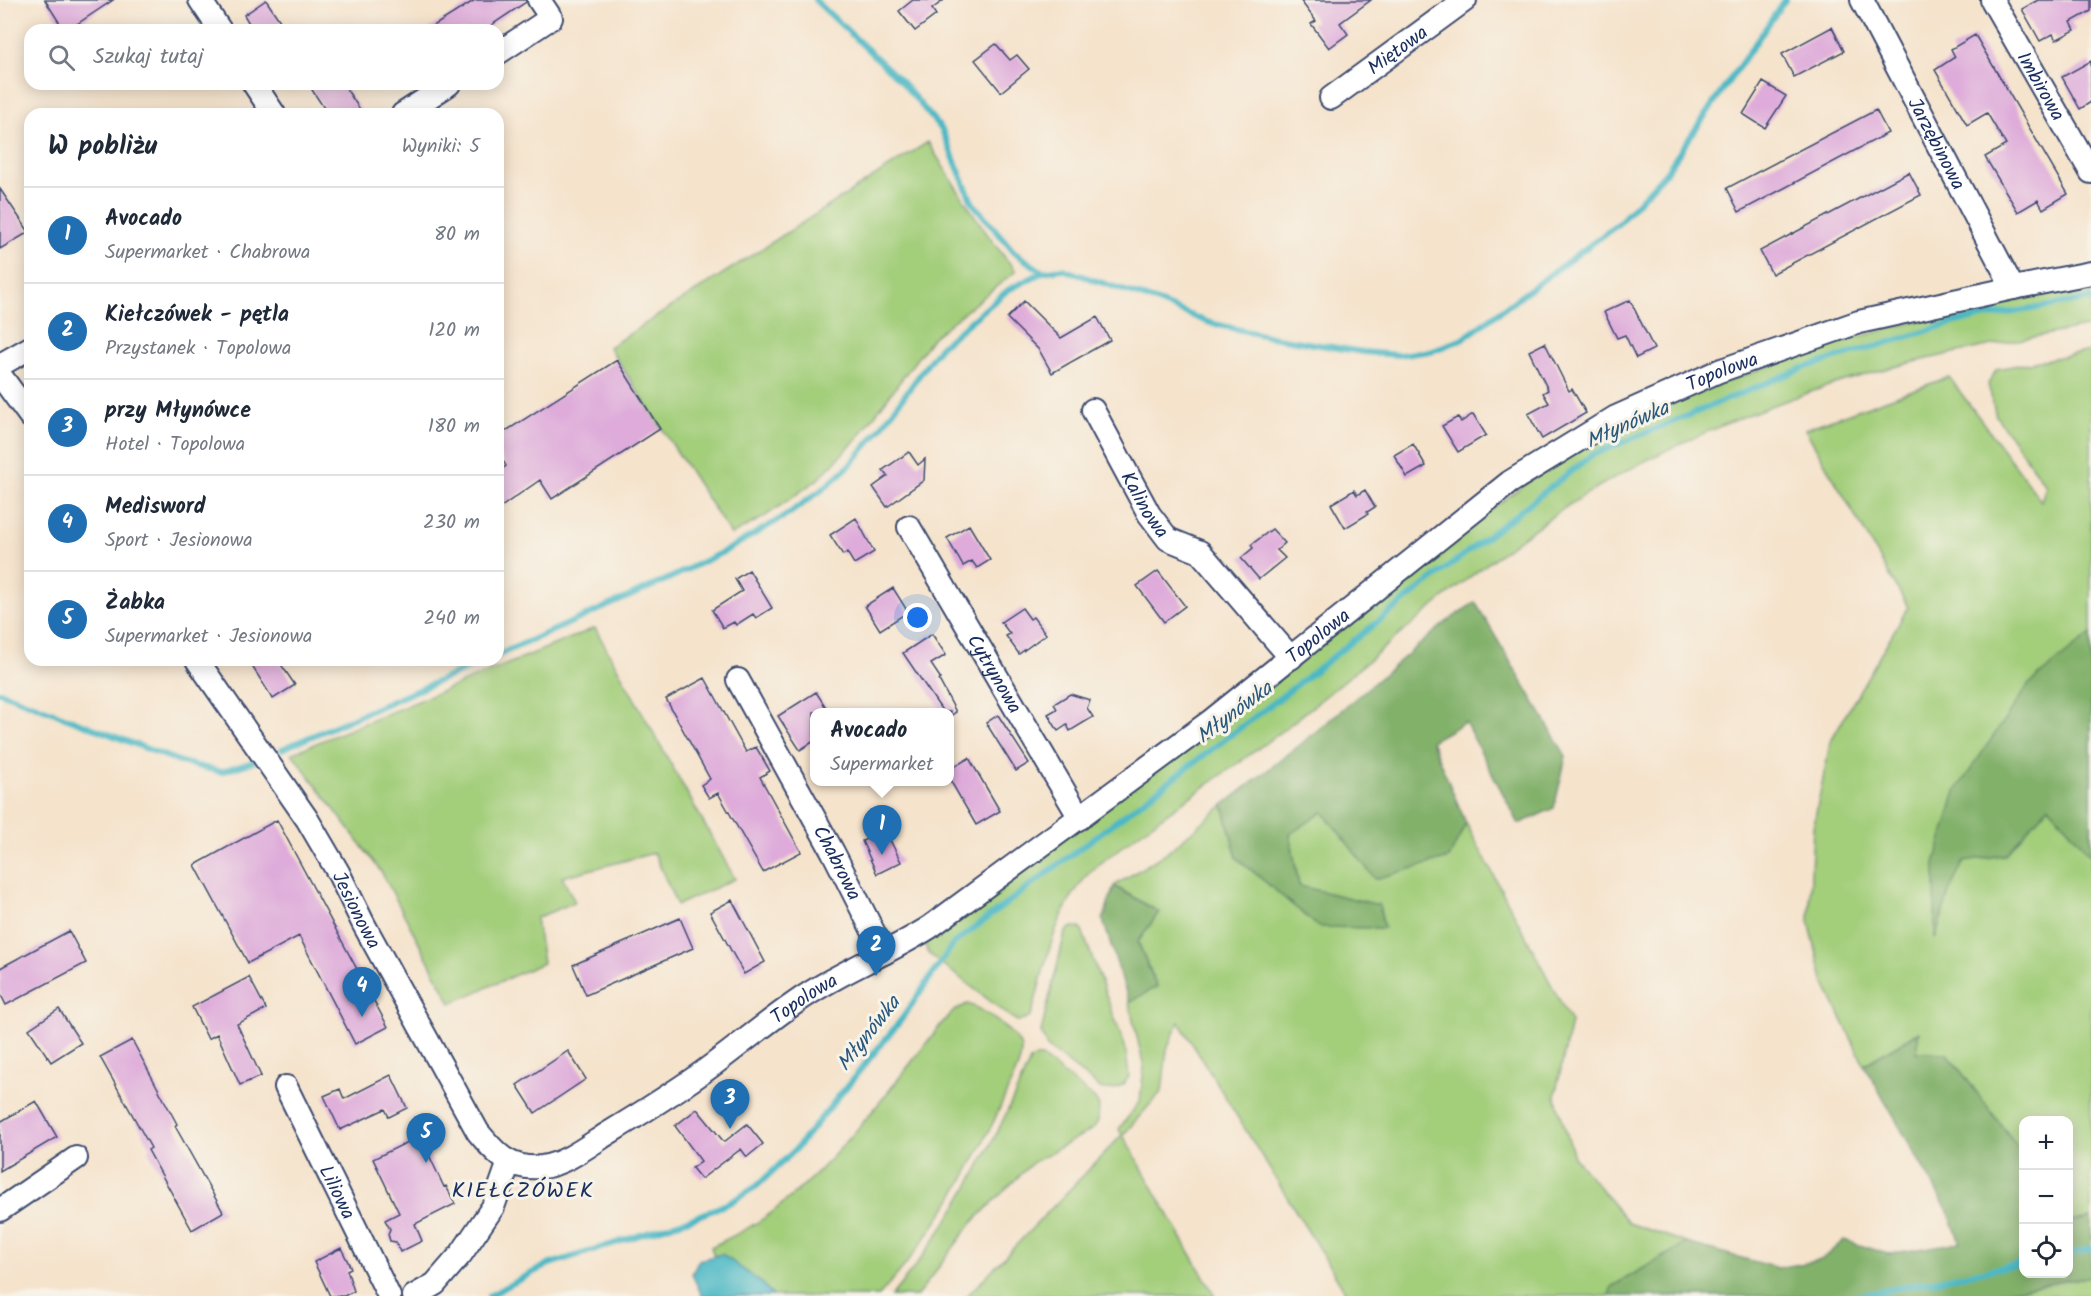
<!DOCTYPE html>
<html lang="pl">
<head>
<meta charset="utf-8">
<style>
  body { margin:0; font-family:Kalam,sans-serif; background:#f2f2f3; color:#1f2937 }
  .controls { position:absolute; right:18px; bottom:18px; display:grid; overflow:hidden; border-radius:12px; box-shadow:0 3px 15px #0003 }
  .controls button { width:54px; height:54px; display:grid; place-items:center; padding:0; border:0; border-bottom:2px solid #e0e1e3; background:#fff; color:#1f2937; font:30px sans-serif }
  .you { position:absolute; left:918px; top:618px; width:21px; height:21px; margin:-15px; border:4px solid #fff; border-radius:50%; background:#1a73e8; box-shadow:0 0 0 9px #1a73e833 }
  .badge { display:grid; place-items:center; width:39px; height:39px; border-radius:50%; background:#1f6fb2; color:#fff; font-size:20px; font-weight:700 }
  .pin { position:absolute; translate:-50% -50px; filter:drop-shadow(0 2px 3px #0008) }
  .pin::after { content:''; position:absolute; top:32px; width:21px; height:18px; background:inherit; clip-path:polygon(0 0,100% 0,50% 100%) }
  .popup { position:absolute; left:810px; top:708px; width:144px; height:78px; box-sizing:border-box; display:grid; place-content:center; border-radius:12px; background:#fff; filter:drop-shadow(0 2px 4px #0005); font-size:20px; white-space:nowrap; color:#747a83 }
  .popup b { font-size:22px; color:#1f2937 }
  .popup::after { content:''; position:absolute; left:50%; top:100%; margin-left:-12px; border:12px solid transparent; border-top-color:#fff }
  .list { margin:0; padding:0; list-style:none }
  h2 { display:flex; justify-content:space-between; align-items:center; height:78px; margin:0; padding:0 24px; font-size:26px }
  h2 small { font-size:20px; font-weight:400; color:#747a83 }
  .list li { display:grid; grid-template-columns:39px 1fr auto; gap:18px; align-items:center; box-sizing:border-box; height:96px; padding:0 24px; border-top:2px solid #e0e1e3 }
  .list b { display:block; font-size:22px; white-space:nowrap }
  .list p { margin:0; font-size:20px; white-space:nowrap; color:#747a83 }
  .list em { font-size:20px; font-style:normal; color:#747a83 }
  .icon { flex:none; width:33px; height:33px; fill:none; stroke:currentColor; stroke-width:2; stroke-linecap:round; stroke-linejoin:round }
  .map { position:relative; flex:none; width:2091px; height:1296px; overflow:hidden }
  .search { position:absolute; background:#fff; box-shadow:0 3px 15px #0003; left:24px; top:24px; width:480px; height:66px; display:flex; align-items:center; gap:15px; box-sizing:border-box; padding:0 21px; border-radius:18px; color:#747a83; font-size:22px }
  .panel { position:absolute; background:#fff; box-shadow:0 3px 15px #0003; left:24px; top:108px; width:480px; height:558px; border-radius:18px }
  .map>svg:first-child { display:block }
  .green { fill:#a3ce7a; stroke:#5f7e6c; stroke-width:1.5 }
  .forest { fill:#82b16a; stroke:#4e7064; stroke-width:1.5 }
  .water { fill:#4bb8c5; stroke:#337492; stroke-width:1.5 }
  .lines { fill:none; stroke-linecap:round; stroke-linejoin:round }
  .stream { stroke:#4bb8c5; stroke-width:6 }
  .building { fill:#deabda }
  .minor-casing { stroke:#3c4a6e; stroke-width:26 }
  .minor { stroke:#fff; stroke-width:22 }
  .labels { text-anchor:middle; stroke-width:6; stroke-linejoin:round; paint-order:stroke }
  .street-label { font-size:20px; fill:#1b2f5e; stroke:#f7f3e8 }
  .water-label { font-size:21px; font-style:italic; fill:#29587d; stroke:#f7f3e8 }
  .quarter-label { font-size:22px; letter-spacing:1.5px; fill:#1b2f5e; stroke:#f7f3e8 }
</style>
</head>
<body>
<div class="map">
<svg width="2091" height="1296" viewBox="0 0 2091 1296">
  <rect width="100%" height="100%" fill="#f7f3e8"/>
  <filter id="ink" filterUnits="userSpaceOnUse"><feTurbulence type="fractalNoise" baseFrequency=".0167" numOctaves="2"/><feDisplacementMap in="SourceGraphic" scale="12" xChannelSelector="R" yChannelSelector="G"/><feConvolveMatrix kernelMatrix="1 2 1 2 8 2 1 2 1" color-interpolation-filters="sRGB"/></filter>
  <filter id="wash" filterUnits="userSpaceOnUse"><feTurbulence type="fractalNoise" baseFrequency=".008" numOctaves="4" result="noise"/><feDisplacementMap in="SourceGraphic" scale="24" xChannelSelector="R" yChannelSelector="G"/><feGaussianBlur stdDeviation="1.35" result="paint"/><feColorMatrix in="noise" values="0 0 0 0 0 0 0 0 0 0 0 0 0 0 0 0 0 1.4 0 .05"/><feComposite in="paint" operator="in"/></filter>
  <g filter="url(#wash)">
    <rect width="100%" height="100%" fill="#f5e3cc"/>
    <path class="green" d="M928 142C956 187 982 231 1016 271L933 337 857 439 817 480 764 517 731 535 609 347Z
      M2091 285V326C2009 342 1926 356 1847 380 1753 409 1648 453 1566 507 1469 571 1383 651 1292 723 1226 775 1154 818 1090 872 1053 913 1046 964 1031 1016L1027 1019 1017 1021 1012 1018 928 953 925 944 928 940 1543 470 1624 423 1730 380 1842 341 1943 315Z
      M2091 351V1218L2069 1222 2068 1120H2024L2023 1154 1947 1053 1916 1052 1918 1032 1864 1065 1823 980 1809 921 1813 827 1831 740 1908 607 1805 429 1949 377 2041 501 2046 486 1996 416 1988 384 1997 369Z
      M595 628 735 879 677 905 654 853 562 877 575 902 536 918 543 963 451 1003 382 873 292 753Z
      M1223 805 1237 858 1319 927 1383 928 1379 905 1299 886 1290 834 1323 812 1449 858 1466 823 1571 1022 1555 1096 1574 1157 1629 1223 1687 1243 1611 1287 1610 1296H1348L1179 1022 1167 1049 1162 1091 1123 1135 1215 1296H967L1122 1135 1119 1129 1140 1101 1144 1067 1129 1002 1157 986 1138 942 1159 912 1114 886 1169 851Z
      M1075 927 1080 928 1083 933 1125 1046 1129 1076 1124 1084 1115 1089 1103 1090 1047 1047 1041 1032 1065 933 1070 928Z
      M967 1004C980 1007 1020 1035 1021 1049 1022 1063 1012 1080 1007 1092 975 1166 933 1236 879 1296H773L763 1284 722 1254 714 1256 711 1247C731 1237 753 1227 771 1213 839 1161 890 1089 943 1022L954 1011Z
      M1036 1057H1042L1095 1099 1099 1106 1098 1121 1093 1129 1032 1163 971 1224 917 1296H891C952 1225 993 1147 1030 1061Z
      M2091 1276V1296H1981Z"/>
    <path class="forest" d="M1475 602 1566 756 1554 808 1519 824 1465 722 1431 741 1466 823 1449 858 1375 879 1323 812 1290 834 1299 886 1379 905 1384 928 1319 927 1237 858 1223 805 1301 744 1445 623Z
      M2091 634V856L2049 806 2005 855 1964 861 1949 892 1935 939V863L1956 791 2029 684Z
      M1114 886 1159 912 1138 942 1157 987 1129 1002 1103 920Z
      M1919 1032 1916 1052 1947 1053 2023 1154 2024 1274H2068L2069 1222 2091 1218V1276L1981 1296H1610L1611 1287 1687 1243 1778 1268 1821 1260 1844 1240 1888 1254 1960 1242 1948 1211 1864 1065Z"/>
    <path class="water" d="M722 1254 763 1284 773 1296H702L692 1274 699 1260Z"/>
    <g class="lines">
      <path class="stream" d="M815 0 901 81 942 130 972 202 1015 253 1043 272
        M498 655 668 579 727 550 787 515 823 489 849 466 877 433 940 347 1008 290 1043 272 1062 269 1158 302 1210 323 1271 337 1363 352 1398 355 1432 351 1463 339 1617 225 1666 172 1785 0
        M0 692 181 762 221 772 253 762
        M282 749 487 660
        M2068 1254 2091 1249
        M489 1296 547 1265 696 1217 731 1202 757 1186 795 1150 901 1020 954 943 1276 701 1592 455 1803 368 1960 321 2091 299
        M1857 1296 2024 1263"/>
    </g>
    <g id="blocks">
      <path class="building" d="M45 0H113L68 30H64Z
        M266 0 286 30H253L244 15Z
        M475 0H526V2L484 30H427Z
        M913 0H944L932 9 936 15 915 31 899 11Z
        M1300 0H1371L1340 23 1348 34 1329 48 1311 24 1316 21Z
        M2038 0H2091V11L2071 22 2075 30 2056 40 2053 34 2040 41 2022 9Z
        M1832 27 1844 51 1794 77 1782 54Z
        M1975 35 2068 194 2043 209 2038 200 2018 212 1985 157 2006 145 1987 113 1967 125 1935 70 1955 57 1951 49Z
        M996 44 1010 60 1017 55 1029 69 1001 92 975 60Z
        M2091 61V102L2080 109 2062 77Z
        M1763 82 1786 96 1765 128 1743 114Z
        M321 84H343L363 114H328L312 90Z
        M1876 110 1888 133 1739 212 1727 188Z
        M1909 172 1921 195 1772 274 1760 251Z
        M0 189 29 232 0 249Z
        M1630 300 1654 349 1636 358 1625 335 1617 338 1604 312Z
        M1024 301 1061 338 1097 317 1110 340 1052 373 1039 350 1007 318Z
        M1545 343 1569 391 1572 389 1586 413 1542 439 1528 414 1549 403 1543 393 1548 390 1529 351Z
        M617 360 660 429 552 499 540 480 498 509V472L506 466 498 452V436Z
        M1473 414 1486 435 1458 452 1442 426 1458 417 1461 422Z
        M1413 444 1426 466 1407 477 1394 455Z
        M909 452 918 465 925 459 924 480 887 507 873 487 888 476 883 470Z
        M1354 490 1357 495 1365 490 1375 507 1367 512 1368 514 1345 528 1331 504Z
        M856 518 874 552 854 564 847 552 843 555 830 535Z
        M969 525 990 560 977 568 972 561 963 566 947 538Z
        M1272 529 1285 543 1277 550 1285 558 1259 579 1241 558 1253 548 1251 545Z
        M749 570 772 608 756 618 753 614 736 625 734 622 723 628 712 610 742 591 735 579Z
        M1158 571 1185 606 1164 622 1137 586Z
        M893 588 908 612 880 630 865 606Z
        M1022 608 1030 619 1033 617 1046 634 1019 654 1006 636 1010 634 1001 622Z
        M932 634 946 655 931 664 941 679 939 680 956 712 950 716V712H943L903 653Z
        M248 660H278L295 685 273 699Z
        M705 678 746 752 756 747 770 771 760 777 801 852 763 872 718 793 709 798 701 785 710 779 666 699Z
        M816 692 829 712H814V741L800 750 778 716Z
        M1070 694 1090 700 1087 708 1093 717 1070 731 1067 725 1058 731 1048 714 1057 709 1054 704Z
        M998 715 1029 763 1016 771 986 723Z
        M969 758 1000 811 976 825 950 780V769Z
        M277 820 388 1027 355 1044 299 936 248 963 195 865Z
        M885 830 901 862 877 874 862 841Z
        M732 900 765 962 744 974 710 912Z
        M680 918 693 948 586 995 573 965Z
        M69 931 86 963 6 1005 0 993V968Z
        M249 977 266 1009 237 1024 261 1076 240 1085 217 1034 208 1039 192 1007Z
        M59 1009 81 1043 51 1062 29 1029Z
        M132 1040 177 1124 175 1126 223 1212 192 1230 148 1150 151 1148 100 1057Z
        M568 1051 586 1079 535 1113 517 1085Z
        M391 1075 407 1108 389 1117 385 1109 340 1130 324 1096 340 1089 344 1099Z
        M36 1101 57 1137 0 1171V1122Z
        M697 1109 724 1142 747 1124 763 1144 747 1157 741 1149 701 1179 692 1168 701 1161 675 1126Z
        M420 1136 444 1187 446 1186 455 1204 415 1224 422 1241 400 1252 396 1242 390 1241 388 1234 390 1229 385 1220 399 1213 373 1159Z
        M341 1248 351 1268 347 1270 354 1291 344 1296H330L314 1262Z"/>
    </g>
  </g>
  <g filter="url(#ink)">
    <use href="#blocks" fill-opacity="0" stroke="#3c4a6e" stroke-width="1.5"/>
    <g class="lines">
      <defs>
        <g id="minor">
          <path d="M200 0 220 30"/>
          <path id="s1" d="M1862 0 2013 288"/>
          <path id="s2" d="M1992 0 2091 172"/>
          <path d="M498 53 551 18 539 0"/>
          <path d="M254 84 274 114"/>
          <path id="s3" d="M1331 98 1465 0"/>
          <path d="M403 114 449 84"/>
          <path d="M0 365 30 348"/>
          <path d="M0 375 30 416"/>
          <path id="s4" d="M1093 410 1149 514 1168 539 1200 552 1291 658"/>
          <path id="s5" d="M909 527 1080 818"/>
          <path id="s6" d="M197 660 307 819 338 872 363 923 478 1132C497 1155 510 1170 542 1167 565 1164 588 1146 607 1134 640 1114 672 1094 703 1072 734 1050 763 1025 795 1003 837 973 886 955 930 927L1212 720 1510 482 1616 417 1719 371 1859 322 2013 288 2091 273"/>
          <path id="s7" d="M738 680 833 852 884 953"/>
          <path id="s8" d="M286 1087 389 1296"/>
          <path d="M0 1210 76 1158"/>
          <path d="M414 1296 435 1284 461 1254 493 1207 509 1162"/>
        </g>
      </defs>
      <use href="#minor" class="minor-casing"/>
      <use href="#minor" class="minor"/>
    </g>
  </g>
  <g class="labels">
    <g class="street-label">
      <text dy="7" stroke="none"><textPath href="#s3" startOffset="82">Miętowa</textPath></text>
      <text dy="7" stroke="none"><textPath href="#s2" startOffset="99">Imbirowa</textPath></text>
      <text dy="7" stroke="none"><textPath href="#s1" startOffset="162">Jarzębinowa</textPath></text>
      <text dy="7" stroke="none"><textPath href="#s6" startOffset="2056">Topolowa</textPath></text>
      <text dy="7" stroke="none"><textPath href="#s4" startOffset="108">Kalinowa</textPath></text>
      <text dy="7" stroke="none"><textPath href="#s6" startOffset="1570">Topolowa</textPath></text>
      <text dy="7" stroke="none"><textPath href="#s5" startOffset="170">Cytrynowa</textPath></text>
      <text dy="7" stroke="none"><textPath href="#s7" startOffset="208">Chabrowa</textPath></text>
      <text dy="7" stroke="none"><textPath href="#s6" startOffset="297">Jesionowa</textPath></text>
      <text dy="7" stroke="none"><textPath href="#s6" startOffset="940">Topolowa</textPath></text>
      <text dy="7" stroke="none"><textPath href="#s8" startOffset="117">Liliowa</textPath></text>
    </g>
    <g class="water-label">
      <text transform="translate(1627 424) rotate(-24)" y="7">Młynówka</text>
      <text transform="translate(1234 712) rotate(-37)" y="7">Młynówka</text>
      <text transform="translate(868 1033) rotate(-52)" y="7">Młynówka</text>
    </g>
    <g class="quarter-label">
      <text x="523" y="1197">KIEŁCZÓWEK</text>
    </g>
  </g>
</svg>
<div class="controls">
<button>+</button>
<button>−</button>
<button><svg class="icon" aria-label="locate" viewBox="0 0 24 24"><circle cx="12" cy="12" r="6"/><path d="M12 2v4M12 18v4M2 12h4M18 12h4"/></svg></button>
</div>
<div class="you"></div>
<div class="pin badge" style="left:882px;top:855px">1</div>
<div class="popup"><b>Avocado</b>Supermarket</div>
<div class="pin badge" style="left:876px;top:976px">2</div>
<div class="pin badge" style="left:730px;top:1129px">3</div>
<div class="pin badge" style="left:362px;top:1017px">4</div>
<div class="pin badge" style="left:426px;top:1163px">5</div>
<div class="search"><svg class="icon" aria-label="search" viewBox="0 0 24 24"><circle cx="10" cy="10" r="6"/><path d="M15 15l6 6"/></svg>Szukaj tutaj</div>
<section class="panel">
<h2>W pobliżu<small>Wyniki: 5</small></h2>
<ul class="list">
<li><span class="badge">1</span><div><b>Avocado</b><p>Supermarket · Chabrowa</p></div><em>80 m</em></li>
<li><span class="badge">2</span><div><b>Kiełczówek - pętla</b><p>Przystanek · Topolowa</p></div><em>120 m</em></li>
<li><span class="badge">3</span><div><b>przy Młynówce</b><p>Hotel · Topolowa</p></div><em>180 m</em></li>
<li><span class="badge">4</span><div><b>Medisword</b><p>Sport · Jesionowa</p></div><em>230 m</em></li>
<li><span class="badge">5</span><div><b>Żabka</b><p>Supermarket · Jesionowa</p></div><em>240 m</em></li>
</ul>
</section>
</div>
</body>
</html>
